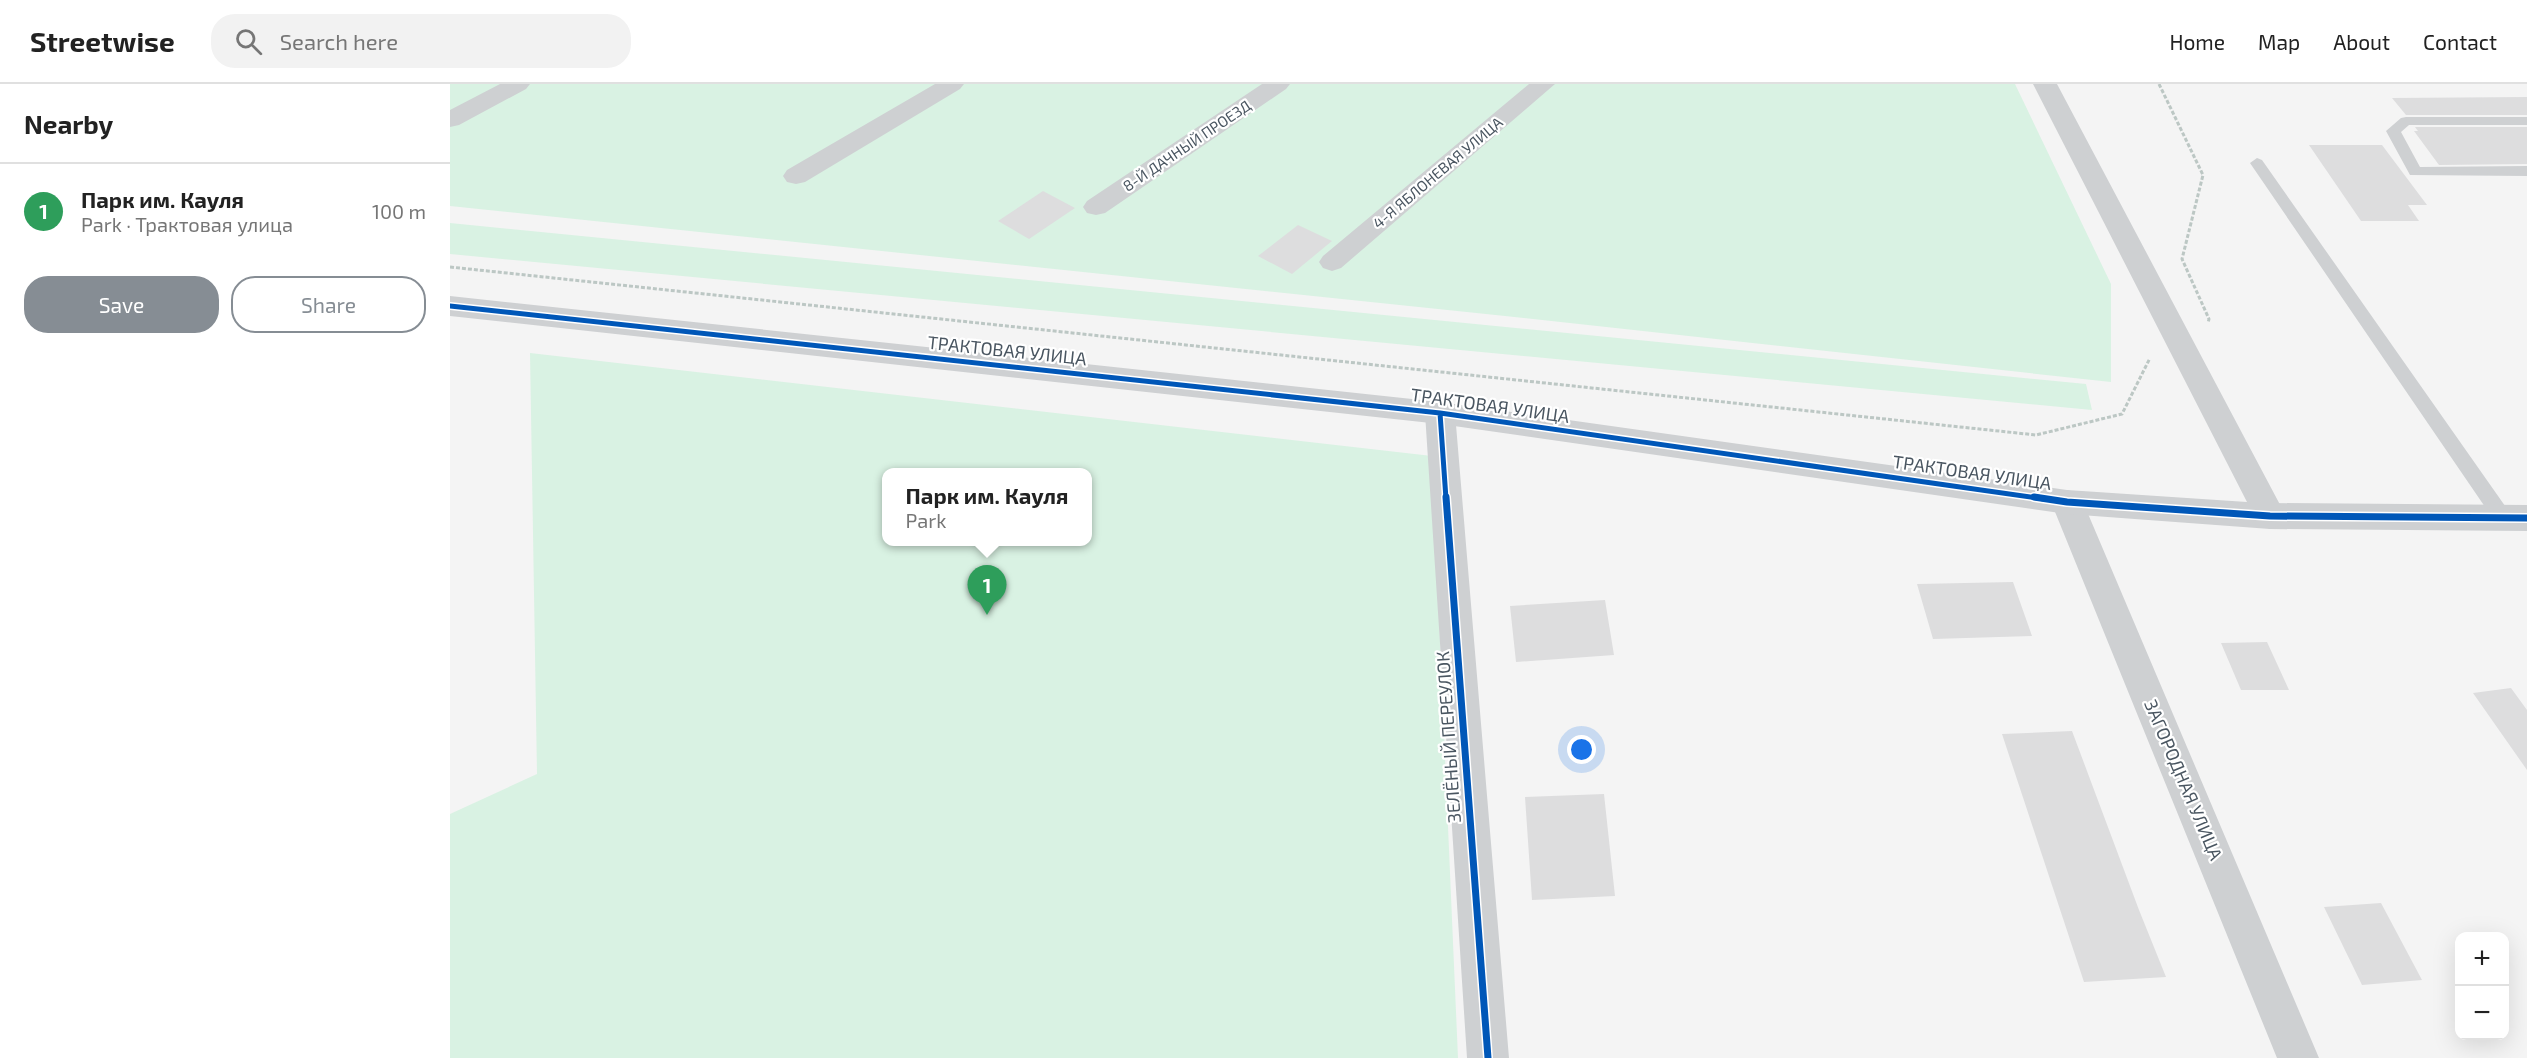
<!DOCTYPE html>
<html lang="en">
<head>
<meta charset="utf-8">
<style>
  body { margin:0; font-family:"Exo 2",sans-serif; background:#f2f2f2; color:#222 }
  .controls { position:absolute; right:18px; bottom:18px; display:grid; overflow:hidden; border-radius:12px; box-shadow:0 6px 24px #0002 }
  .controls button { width:54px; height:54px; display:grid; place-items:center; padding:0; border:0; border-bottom:2px solid #e0e0e0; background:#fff; color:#222; font:30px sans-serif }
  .you { position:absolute; left:1132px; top:666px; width:21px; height:21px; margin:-15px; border:4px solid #fff; border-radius:50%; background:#1a73e8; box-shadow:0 0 0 9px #1a73e833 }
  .badge { display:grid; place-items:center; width:39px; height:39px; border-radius:50%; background:#868d94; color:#fff; font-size:20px; font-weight:700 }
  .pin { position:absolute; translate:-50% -50px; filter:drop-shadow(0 2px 3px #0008) }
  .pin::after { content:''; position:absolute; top:32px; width:21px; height:18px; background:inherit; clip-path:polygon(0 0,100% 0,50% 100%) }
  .popup { position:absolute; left:432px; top:384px; width:210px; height:78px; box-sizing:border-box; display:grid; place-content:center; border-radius:12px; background:#fff; filter:drop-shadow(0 2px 4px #0005); font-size:20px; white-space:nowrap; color:#767676 }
  .popup b { font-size:22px; color:#222 }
  .popup::after { content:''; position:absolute; left:50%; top:100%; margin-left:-12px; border:12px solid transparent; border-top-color:#fff }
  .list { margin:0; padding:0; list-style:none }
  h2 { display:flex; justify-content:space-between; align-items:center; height:78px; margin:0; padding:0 24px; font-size:26px }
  h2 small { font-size:20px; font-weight:400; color:#767676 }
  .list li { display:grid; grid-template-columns:39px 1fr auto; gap:18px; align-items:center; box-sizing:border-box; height:96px; padding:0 24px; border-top:2px solid #e0e0e0 }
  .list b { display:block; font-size:22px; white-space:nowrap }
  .list p { margin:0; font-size:20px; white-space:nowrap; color:#767676 }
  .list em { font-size:20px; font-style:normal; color:#767676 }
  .actions { display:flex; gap:12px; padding:18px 24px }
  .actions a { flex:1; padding:14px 0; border:2px solid #868d94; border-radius:24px; text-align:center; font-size:21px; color:#868d94 }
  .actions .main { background:#868d94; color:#fff }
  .icon { flex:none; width:33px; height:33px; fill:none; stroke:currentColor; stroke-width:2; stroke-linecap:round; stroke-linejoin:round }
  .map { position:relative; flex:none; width:2077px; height:974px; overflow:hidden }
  header { display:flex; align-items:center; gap:36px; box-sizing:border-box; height:84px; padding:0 30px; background:#fff; border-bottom:2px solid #e0e0e0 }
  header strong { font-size:28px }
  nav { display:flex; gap:33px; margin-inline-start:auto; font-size:21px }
  .search { width:420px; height:54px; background:#f2f2f2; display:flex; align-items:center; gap:15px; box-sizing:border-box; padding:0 21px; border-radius:24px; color:#767676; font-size:22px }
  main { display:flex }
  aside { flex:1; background:#fff }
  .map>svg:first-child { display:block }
  .green { fill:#d9f2e3; fill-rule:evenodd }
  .building { fill:#ddddde }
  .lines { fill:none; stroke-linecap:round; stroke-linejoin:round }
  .path { stroke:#bcc7c4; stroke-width:3; stroke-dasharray:4 2; stroke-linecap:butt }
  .service { fill:#ced0d2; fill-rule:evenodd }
  .minor { fill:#ced0d2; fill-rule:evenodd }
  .tertiary { fill:#ced0d2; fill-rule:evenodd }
  .cycleway-far1-casing { stroke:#fff; stroke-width:8 }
  .cycleway-casing { stroke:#fff; stroke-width:10 }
  .cycleway-far1 { stroke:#0057b8; stroke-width:5 }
  .cycleway { stroke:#0057b8; stroke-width:7 }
  .labels { text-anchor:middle; stroke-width:4.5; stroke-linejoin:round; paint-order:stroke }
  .far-street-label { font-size:15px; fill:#4a5661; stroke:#fff }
  .street-label { font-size:18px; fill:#4a5661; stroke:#fff }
</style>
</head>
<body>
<header>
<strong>Streetwise</strong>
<div class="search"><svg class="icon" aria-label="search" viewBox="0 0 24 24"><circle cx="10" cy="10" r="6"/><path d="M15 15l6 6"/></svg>Search here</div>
<nav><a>Home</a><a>Map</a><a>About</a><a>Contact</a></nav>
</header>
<main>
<aside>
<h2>Nearby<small></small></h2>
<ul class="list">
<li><span class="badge" style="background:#2e9e5b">1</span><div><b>Парк им. Кауля</b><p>Park · Трактовая улица</p></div><em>100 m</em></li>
</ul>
<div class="actions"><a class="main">Save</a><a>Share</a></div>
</aside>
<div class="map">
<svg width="2077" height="974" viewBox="0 0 2077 974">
  <rect width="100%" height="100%" fill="#f4f4f4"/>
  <path class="green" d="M0 0H1565L1661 200V298L1055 232 0 122Z
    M0 139 1636 300 1642 326 0 170Z
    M80 269 982 372 1008 974H0V730L87 690ZM436 388H638V458H436Z"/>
  <path class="building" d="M2077 13V31H1956L1942 14Z
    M1965 43H2077V80L1989 81 1964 47H1968Z
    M1859 61H1932L1977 121H1958L1969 137H1911Z
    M593 107 625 124 579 155 548 137Z
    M848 141 882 157 842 190 808 172Z
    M1563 498 1582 552 1483 555 1467 500Z
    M1155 516 1164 571 1066 578 1060 522Z
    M1817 558 1839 606H1791L1771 559Z
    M2061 604 2077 626V686L2023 609Z
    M1622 647 1689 826 1716 893 1634 898 1552 650Z
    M1154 710 1165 812 1082 816 1075 713Z
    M1931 819 1972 896 1912 901 1874 823Z"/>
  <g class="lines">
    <path class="path" d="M1709 0 1753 91 1732 175 1759 235 1758 239
      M0 183 1586 351 1672 330 1700 274"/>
    <path class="service" d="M1956 33H2077V41H1959L1951 48 1970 83 2077 82V92L1960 91 1936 47 1951 34Z
      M1807 74 1812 76 2060 429 2062 434 2060 439 2053 441 2046 439 1800 79Z"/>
    <path class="minor" d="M50 0H80L76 5 9 41 0 43V26Z
      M485 0H514L510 5 355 98 346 100 337 98 333 92 337 86Z
      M812 0H840L836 5 655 129 646 131 637 129 633 123 637 117Z
      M1079 0H1105L891 184 882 187 873 184 869 178 873 172Z
      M990 318 1001 321 1005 329 1059 974H1017L975 329 979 321Z
      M1617 406 1628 409 1633 418 1869 974H1827L1601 418 1606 409Z
      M1820 419 2077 421V447L1820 445 1809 441 1804 432 1809 423Z"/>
    <path class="tertiary" d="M1583 0H1607L1836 432 1831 441 1820 445 1617 430 990 340 0 232V212L990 318 1617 406 1797 418Z"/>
    <defs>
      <path id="cycleway-far1" d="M0 222 990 329 1594 415
        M990 329 996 415"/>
      <path id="cycleway" d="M996 413 1038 974
        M1584 413 1617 418 1820 432 2077 434"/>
    </defs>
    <use href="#cycleway-far1" class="cycleway-far1-casing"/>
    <use href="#cycleway" class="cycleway-casing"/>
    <use href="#cycleway-far1" class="cycleway-far1"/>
    <use href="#cycleway" class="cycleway"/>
  </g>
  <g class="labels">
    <g class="far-street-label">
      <text transform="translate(737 62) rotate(-34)" y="5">8-Й ДАЧНЫЙ ПРОЕЗД</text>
      <text transform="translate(988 89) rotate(-40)" y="5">4-Я ЯБЛОНЕВАЯ УЛИЦА</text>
    </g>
    <g class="street-label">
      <text transform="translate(557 267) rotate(6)" y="6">ТРАКТОВАЯ УЛИЦА</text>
      <text transform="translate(1040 322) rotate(8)" y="6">ТРАКТОВАЯ УЛИЦА</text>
      <text transform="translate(1522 389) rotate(8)" y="6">ТРАКТОВАЯ УЛИЦА</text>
      <text transform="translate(999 653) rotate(-94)" y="6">ЗЕЛЁНЫЙ ПЕРЕУЛОК</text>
      <text transform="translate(1733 696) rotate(67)" y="6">ЗАГОРОДНАЯ УЛИЦА</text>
    </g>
  </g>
</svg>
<div class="controls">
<button>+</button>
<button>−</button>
</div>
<div class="you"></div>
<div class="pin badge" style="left:537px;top:531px;background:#2e9e5b">1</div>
<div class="popup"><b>Парк им. Кауля</b>Park</div>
</div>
</main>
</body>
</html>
